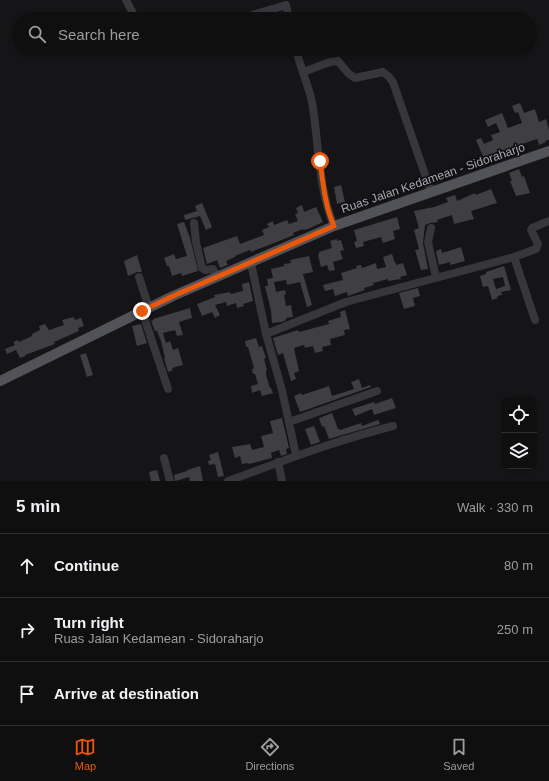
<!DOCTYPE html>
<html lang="en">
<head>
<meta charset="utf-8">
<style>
  body { margin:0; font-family:Arial,sans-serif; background:#1e1d1e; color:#f1f3f6 }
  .controls { position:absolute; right:12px; bottom:12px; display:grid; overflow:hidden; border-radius:8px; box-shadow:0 2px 6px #0003 }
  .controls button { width:36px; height:36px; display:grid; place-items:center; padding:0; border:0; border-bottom:1px solid #302f30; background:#100f10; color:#f1f3f6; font:20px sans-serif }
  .stop { position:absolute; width:12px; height:12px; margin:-9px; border:3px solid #ea580c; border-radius:50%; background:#fff }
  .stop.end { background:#ea580c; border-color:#fff; box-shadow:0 1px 4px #0008 }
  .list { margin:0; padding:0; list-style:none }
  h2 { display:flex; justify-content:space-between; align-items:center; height:52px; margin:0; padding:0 16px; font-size:17px }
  h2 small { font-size:13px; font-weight:400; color:#9c9c9f }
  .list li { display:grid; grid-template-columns:26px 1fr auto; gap:12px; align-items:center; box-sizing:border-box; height:64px; padding:0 16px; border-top:1px solid #302f30 }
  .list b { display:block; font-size:15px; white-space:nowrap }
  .list p { margin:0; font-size:13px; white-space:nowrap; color:#9c9c9f }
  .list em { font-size:13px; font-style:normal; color:#9c9c9f }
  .icon { flex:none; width:22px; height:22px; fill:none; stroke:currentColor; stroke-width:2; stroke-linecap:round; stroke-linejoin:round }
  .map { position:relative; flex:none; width:549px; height:481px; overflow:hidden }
  .search { position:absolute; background:#100f10; box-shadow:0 2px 6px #0003; left:12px; right:12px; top:12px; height:44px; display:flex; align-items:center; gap:10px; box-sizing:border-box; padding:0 14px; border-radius:22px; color:#9c9c9f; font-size:15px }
  .sheet { height:244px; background:#100f10 }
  nav { display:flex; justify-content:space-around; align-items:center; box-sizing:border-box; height:56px; border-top:1px solid #302f30; background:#100f10; font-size:11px; color:#9c9c9f }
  nav a { display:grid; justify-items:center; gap:2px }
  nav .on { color:#ea580c }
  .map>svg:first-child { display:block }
  .building { fill:#3f3e43; fill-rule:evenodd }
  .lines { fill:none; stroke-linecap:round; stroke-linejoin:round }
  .minor { stroke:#36363b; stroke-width:8 }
  .major { stroke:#525259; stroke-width:10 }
  .route { stroke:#ea580c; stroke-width:5 }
  .labels { text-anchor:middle; stroke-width:3.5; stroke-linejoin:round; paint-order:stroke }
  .street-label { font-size:12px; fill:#a7a8b5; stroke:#100f11 }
</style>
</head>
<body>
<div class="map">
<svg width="549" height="481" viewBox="0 0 549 481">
  <rect width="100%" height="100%" fill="#151416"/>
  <path class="building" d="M520 103 524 113 535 109 539 122 546 119 549 130V140L545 141 546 142 539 145 537 139 522 144 524 150 517 152 518 153 513 155 512 152 485 161 476 140 481 138 484 144 493 140 491 135 500 132 496 123 488 127 485 120 502 113 508 128 522 123 518 112 515 113 512 106Z
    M519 169 522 177 524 176 530 193 516 196 510 181H512L509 173Z
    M341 185 345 202 337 204 334 187Z
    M491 189 497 203 471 211 474 219 454 224 452 215 437 220 438 222 430 223 425 225 423 243 428 269 421 270 415 250 419 249 414 230 419 228 414 211 434 207 448 202 446 198 455 195 457 201 475 193 476 195Z
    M202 203 212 227 206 230 200 216 185 220 184 215 197 211 195 206Z
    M302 205 304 212 316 207 323 222 308 229 303 230V229L293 233 294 235 269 245 251 252 250 250 235 256V257L226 261 228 265 220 268 217 260 207 264 203 248 237 236 240 244 264 235 262 230 269 227 267 224 273 221 274 225 287 220 289 224 298 221 295 214 298 213 296 208Z
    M397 217 400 229 393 231 395 239 383 243 381 237 363 242 364 246 356 248 354 242 357 241 354 230Z
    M184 222 190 238 198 271 182 276 181 273 172 276 169 266H167L164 258 174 254 176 259 187 256 177 224Z
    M337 239V241L341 240 344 250 340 251 343 259 333 262 335 270 329 271 327 265 321 267 318 255H319V252L332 248 330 241Z
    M461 247 465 261 450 265V262L439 265 436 251 441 249 442 253Z
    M392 254 395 263H396V265L403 263 407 275 400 277 401 279 388 281V279L373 283 374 285 364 288 365 290 348 296 347 292 335 296 333 289 325 291 323 285 343 280 341 273 357 268 356 266 361 265 362 268 376 263 377 269 386 267 383 257Z
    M137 255 142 272H137L128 276 124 261Z
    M309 256 313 272 303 274 312 305 307 307 300 282 287 285 286 280 274 282 276 292 285 290 286 294 284 295 286 306 291 305 293 317 286 318V320L282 322 272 323 271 311 265 286H268L267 279 273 278 271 269 284 266V264L291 263 290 260Z
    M504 266 511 290 501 292 502 295 497 296 498 298 492 300 488 286 483 287 480 276 486 274V272ZM503 277 505 286 496 289 493 279Z
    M249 282 253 301 243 304 244 306 237 308 236 303 227 306 226 302 215 305 220 315 215 318 212 312 202 316 197 304 215 297 214 295 230 292 231 294 243 291 242 284Z
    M418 288 420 296 413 298 415 306 404 309 399 293Z
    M190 308 192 318 179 322 183 335 177 336 175 330 163 333 166 343 170 341 173 350 178 348 183 365 172 368 173 370 168 372 164 358H165L161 341 157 331H155L151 321 154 320 153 319Z
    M345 310 350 329 344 330 345 335 330 339 331 345 322 347 323 351 315 353 313 346 305 348 304 345 294 348 299 371 294 373 296 379 291 381 283 353 278 355 273 338 298 330 299 332 329 324 328 321 341 317 340 312Z
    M74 317 75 320 81 318 84 326 78 328 79 331 54 342 55 344 25 355 26 356 20 358 16 350 7 354 5 349 15 345 13 342 18 340 19 342 32 336V334L40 330 39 326 45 324 49 330 64 325 62 320Z
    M141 324 147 343 137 346 132 326Z
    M256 338 259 347 262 346 266 358 264 359 267 370 266 371V375L270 388H271L273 393 262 396 260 390 252 393 251 386 258 384 255 374H253L252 369 254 368 248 347H246L245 341Z
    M86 353 93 375 87 377 80 355Z
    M359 379 362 388 370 385 371 387 300 412 294 396 301 393 302 395 329 386 332 396 354 389 351 382Z
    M392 398 396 408 374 415 372 409 355 416 352 409 374 402 375 404Z
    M332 413 338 429H339L340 430 361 423 362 426 378 420 380 424 329 439 324 426 322 427 319 418Z
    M282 418 289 448 286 449 287 454 281 456 279 450 271 453 272 458 249 464 248 463 242 464 240 456 235 458 232 447 250 444 252 450 264 447 261 436 273 433 270 421Z
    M314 426 320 442 311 445 305 429Z
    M218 452 224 476 218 477 215 464 209 465 208 461 211 460 209 455Z
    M200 466 203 481H190L189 477 175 481 174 475 187 471V470Z
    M157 470 160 481H151L149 472Z"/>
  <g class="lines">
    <path class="minor" d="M126 0 136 19
      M239 19 286 5 289 19
      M149 49 154 52 161 49
      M296 49C300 67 308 84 312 102 319 143 318 188 334 226
      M303 72 330 62 338 61 348 73 355 78 383 72 388 76 393 82 431 192
      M194 223 196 242 202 268 205 270 213 269 217 277
      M431 228 428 242 436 277
      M514 257 535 320
      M251 263 266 334 282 390 296 455
      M139 277 149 308
      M142 311 168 389
      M266 334 346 302 514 257 536 249 538 244 531 230 532 228 549 221
      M289 422 377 391
      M164 458 170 481
      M278 462 282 481
      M228 481C283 461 337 440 393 426"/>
    <path class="major" d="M0 381 173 296 334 226 549 151"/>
  </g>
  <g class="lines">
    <path class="route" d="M142 311 173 296 334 226C325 206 323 183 320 161"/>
  </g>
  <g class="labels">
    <g class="street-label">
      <text transform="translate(433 178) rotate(-19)" y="4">Ruas Jalan Kedamean - Sidoraharjo</text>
    </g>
  </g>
</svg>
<div class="controls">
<button><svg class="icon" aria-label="locate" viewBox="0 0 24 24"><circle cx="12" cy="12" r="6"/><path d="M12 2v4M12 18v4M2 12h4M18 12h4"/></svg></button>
<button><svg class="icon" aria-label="layers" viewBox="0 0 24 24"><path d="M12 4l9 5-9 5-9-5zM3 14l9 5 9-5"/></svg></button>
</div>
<div class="stop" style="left:320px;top:161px"></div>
<div class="stop end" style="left:142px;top:311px"></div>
<div class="search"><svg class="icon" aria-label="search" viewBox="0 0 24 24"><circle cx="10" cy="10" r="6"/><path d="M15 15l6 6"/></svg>Search here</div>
</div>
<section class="sheet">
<h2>5 min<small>Walk · 330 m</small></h2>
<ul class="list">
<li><svg class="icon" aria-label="ahead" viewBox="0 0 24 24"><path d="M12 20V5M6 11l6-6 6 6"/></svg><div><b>Continue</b></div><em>80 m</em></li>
<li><svg class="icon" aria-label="right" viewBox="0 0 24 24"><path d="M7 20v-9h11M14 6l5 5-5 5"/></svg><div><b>Turn right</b><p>Ruas Jalan Kedamean - Sidoraharjo</p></div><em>250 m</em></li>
<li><svg class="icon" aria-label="arrive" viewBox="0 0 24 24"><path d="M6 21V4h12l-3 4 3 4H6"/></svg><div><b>Arrive at destination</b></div></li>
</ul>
</section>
<nav>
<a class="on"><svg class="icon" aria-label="map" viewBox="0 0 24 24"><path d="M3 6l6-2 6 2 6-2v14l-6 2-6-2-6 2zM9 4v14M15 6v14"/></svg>Map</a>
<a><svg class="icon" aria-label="directions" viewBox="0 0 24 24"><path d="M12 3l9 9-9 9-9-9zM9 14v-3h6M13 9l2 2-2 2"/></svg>Directions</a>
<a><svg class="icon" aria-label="saved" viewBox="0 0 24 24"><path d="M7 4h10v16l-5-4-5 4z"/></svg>Saved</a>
</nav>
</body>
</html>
